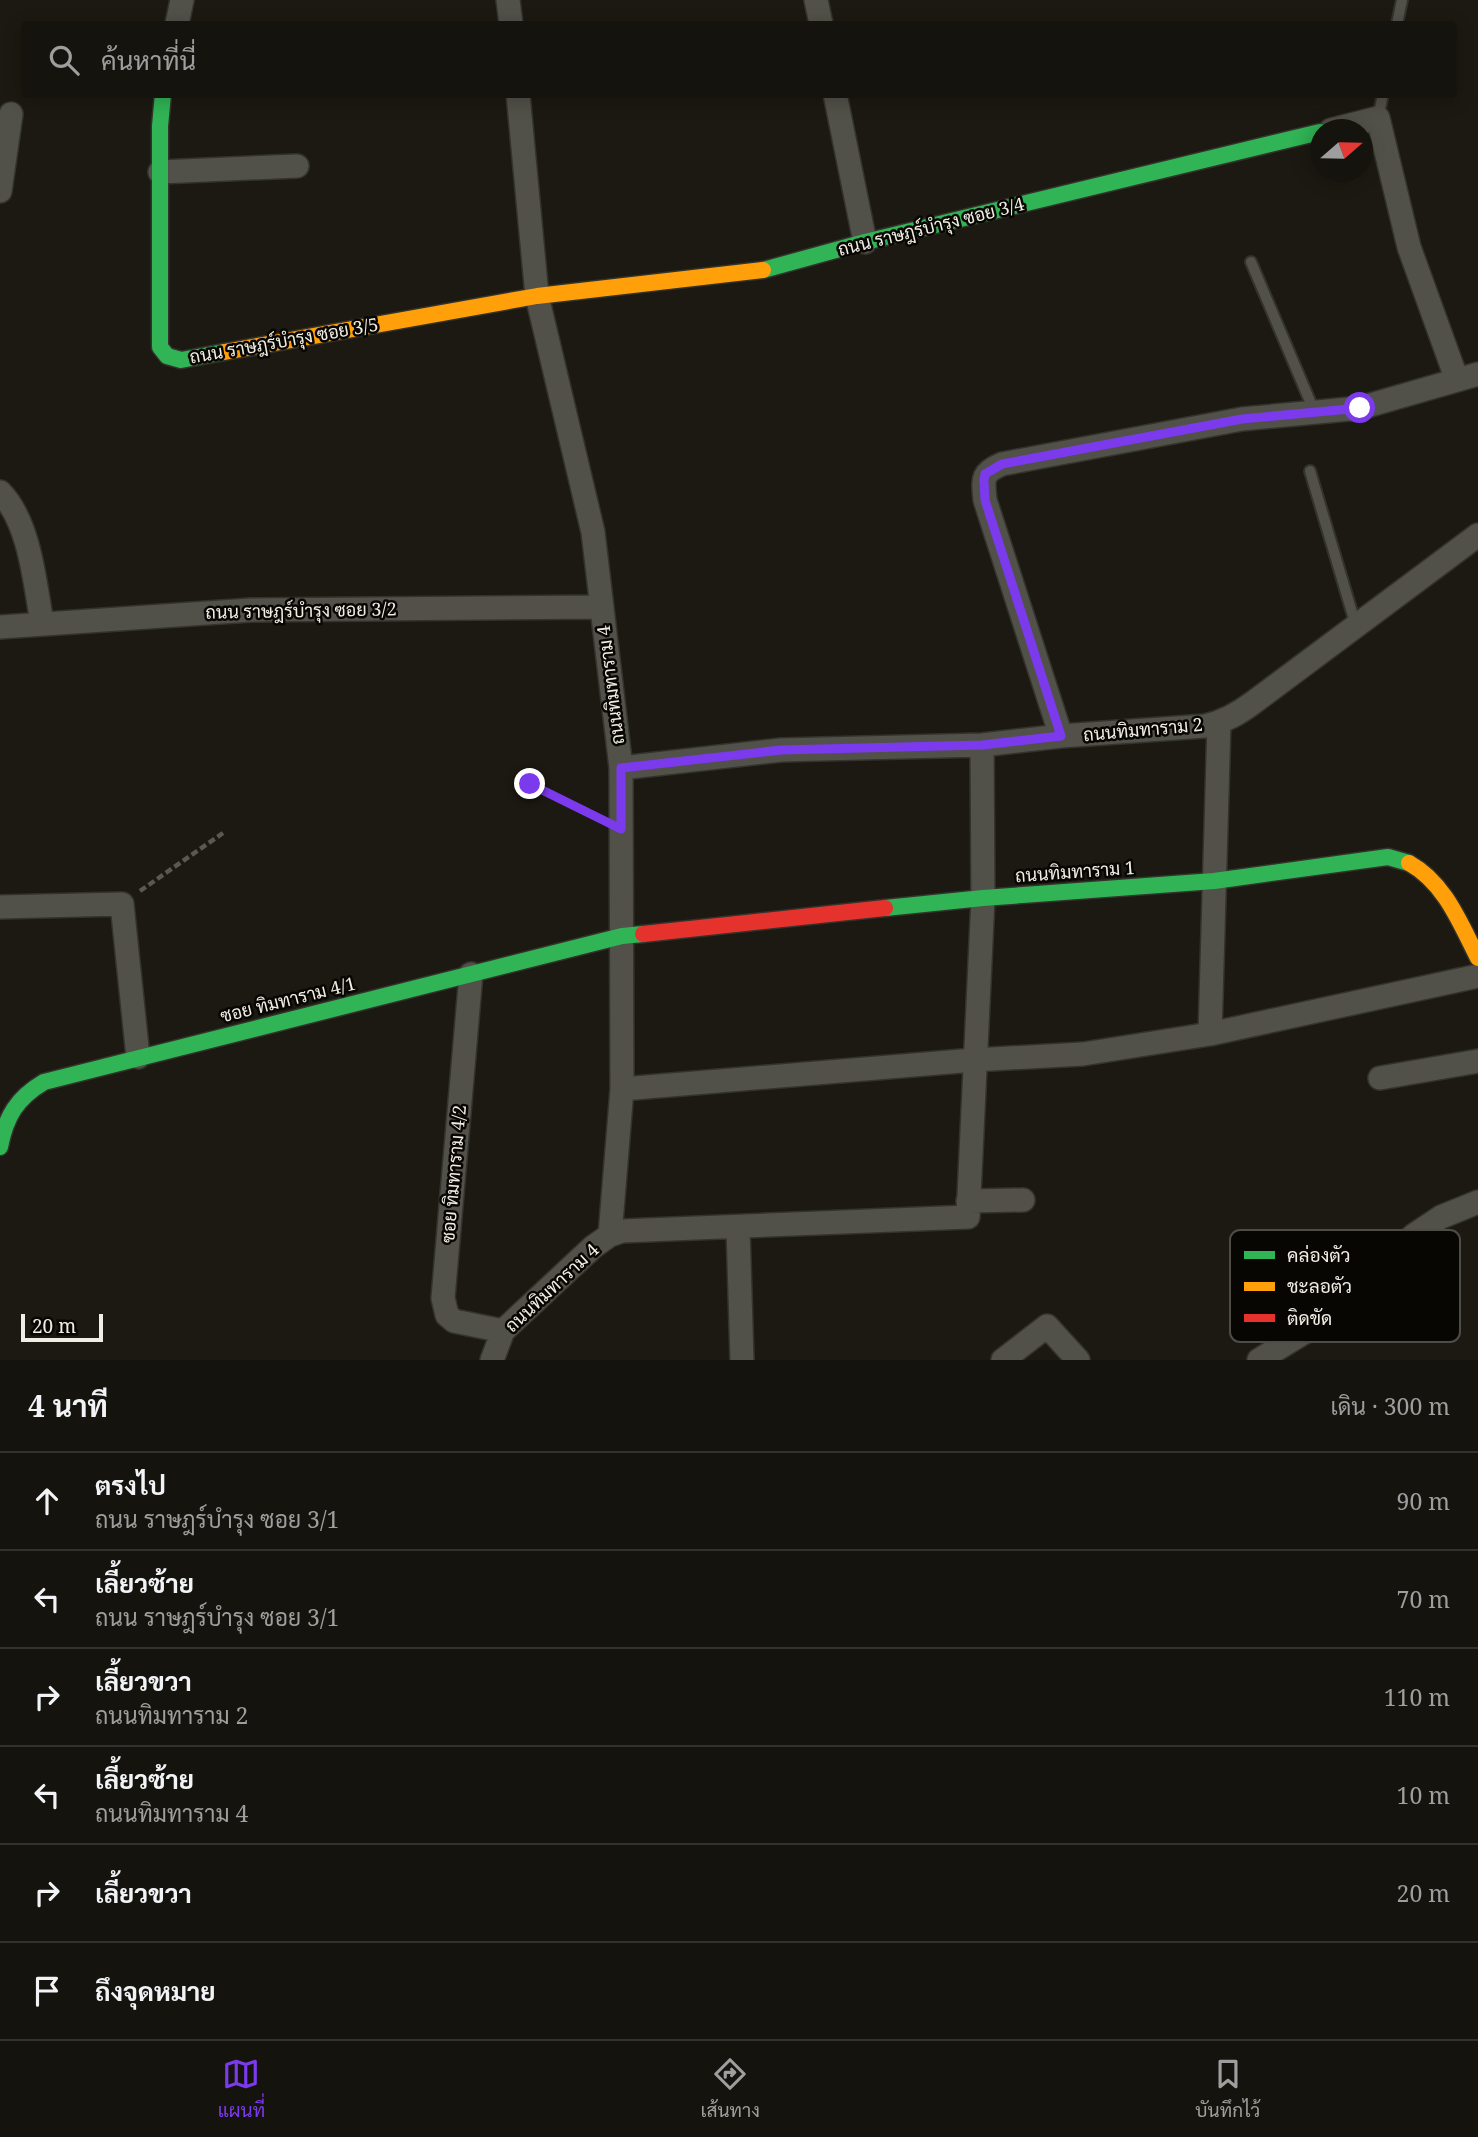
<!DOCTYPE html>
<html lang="th">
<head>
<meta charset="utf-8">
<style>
  body { margin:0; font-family:"Noto Serif",Sarabun,serif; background:#21201b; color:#f1f3f6 }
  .compass { position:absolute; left:1310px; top:119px; width:63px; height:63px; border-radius:50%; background:#14130d; box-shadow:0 4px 18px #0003; rotate:70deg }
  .scale { position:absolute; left:21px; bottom:18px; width:82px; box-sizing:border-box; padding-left:7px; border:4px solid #f0eee4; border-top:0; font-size:19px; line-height:24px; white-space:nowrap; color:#f0eee4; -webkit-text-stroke:5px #080603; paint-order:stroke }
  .stop { position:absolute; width:21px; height:21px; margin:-16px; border:5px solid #7c3aed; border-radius:50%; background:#fff }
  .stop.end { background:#7c3aed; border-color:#fff; box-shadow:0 2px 7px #0008 }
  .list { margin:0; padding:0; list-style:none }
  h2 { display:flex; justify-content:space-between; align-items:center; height:91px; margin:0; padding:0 28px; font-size:30px }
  h2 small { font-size:23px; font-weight:400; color:#9d9e9d }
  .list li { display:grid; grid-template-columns:46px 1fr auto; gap:21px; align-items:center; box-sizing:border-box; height:98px; padding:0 28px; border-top:2px solid #33322e }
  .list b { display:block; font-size:26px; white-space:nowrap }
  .list p { margin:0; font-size:23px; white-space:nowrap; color:#9d9e9d }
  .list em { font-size:23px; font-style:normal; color:#9d9e9d }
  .icon { flex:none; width:38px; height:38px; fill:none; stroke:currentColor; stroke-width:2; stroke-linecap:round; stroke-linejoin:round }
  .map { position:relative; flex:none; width:1478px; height:1360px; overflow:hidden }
  .search { position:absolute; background:#14130d; box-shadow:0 4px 18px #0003; left:21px; right:21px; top:21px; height:77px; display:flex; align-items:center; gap:18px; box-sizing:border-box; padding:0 24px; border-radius:7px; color:#9d9e9d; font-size:26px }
  .sheet { height:679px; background:#14130d }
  nav { display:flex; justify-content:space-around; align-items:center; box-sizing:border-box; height:98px; border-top:2px solid #33322e; background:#14130d; font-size:19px; color:#9d9e9d }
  nav a { display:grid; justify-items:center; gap:4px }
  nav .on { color:#7c3aed }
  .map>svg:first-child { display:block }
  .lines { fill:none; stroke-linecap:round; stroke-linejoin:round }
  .lane-casing { stroke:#33322c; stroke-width:14 }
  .street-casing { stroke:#33322c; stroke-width:26 }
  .fast-casing { stroke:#33322c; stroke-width:19 }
  .slow-casing { stroke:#33322c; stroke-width:19 }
  .jam-casing { stroke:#33322c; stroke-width:19 }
  .path { stroke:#5a5852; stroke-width:4.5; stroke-dasharray:7 3.5; stroke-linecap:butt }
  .lane { stroke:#515049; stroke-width:10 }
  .street { stroke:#515049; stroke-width:23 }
  .fast { stroke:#30b455; stroke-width:16 }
  .slow { stroke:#ff9f0a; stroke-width:16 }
  .jam { stroke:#e5322d; stroke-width:16 }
  .route { stroke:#7c3aed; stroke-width:9 }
  .labels { text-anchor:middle; stroke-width:5; stroke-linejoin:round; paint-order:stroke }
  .street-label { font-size:18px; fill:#f0eee4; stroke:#080603 }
  .key { fill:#080603; stroke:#4e4c46; stroke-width:2 }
  .key-label { font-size:19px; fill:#f0eee4 }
</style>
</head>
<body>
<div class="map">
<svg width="1478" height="1360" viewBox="0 0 1478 1360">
  <rect width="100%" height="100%" fill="#1b1911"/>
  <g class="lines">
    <defs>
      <path id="lane" d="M1397 24 1402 0
        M1378 118 1383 94
        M1251 262 1315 413
        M1310 471 1356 626"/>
      <path id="street" d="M508 0 511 24
        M816 0 821 24
        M177 24 182 0
        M518 94 537 296 593 532 621 768 622 1089 610 1235
        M835 94 865 242
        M1331 130 1378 118 1409 247 1457 380
        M160 172 297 166
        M0 191 11 114
        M0 492C30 522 35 584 42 623
        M0 627 251 610 602 607
        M1061 736 985 500C983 479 981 473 1002 464L1242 419 1360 408 1478 374
        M621 768 781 750 982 745 1061 736 1205 726C1224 722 1238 714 1254 702L1478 535
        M0 907 122 904 138 1057
        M471 974 443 1298 447 1315 454 1321 503 1331
        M1210 1034 1219 723
        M1380 1078 1478 1061
        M622 1089 974 1060 1083 1054 1210 1034 1478 976
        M968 1201 1023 1200
        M738 1228 742 1360
        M492 1360 503 1331 593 1247 610 1235 622 1231 968 1217 983 898 982 745
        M1003 1360 1047 1326 1078 1360
        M1259 1360 1323 1321 1361 1293 1387 1261 1414 1235 1441 1217 1478 1202"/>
      <path id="fast" d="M163 94 160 126V347L167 356 181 360 224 352
        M763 270 865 242 1320 132
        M885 908 983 898 1214 881 1388 857 1409 863
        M0 1147C6 1116 17 1098 44 1082L622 936 643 934"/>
      <path id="slow" d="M224 352 537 296 763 270
        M1409 863C1445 883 1460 923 1478 958"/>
      <path id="jam" d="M643 934 885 908"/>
    </defs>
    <use href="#lane" class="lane-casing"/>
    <use href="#street" class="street-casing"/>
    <use href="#fast" class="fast-casing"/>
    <use href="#slow" class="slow-casing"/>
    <use href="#jam" class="jam-casing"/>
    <path class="path" d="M530 784 599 818
      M140 891 223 833"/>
    <use href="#lane" class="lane"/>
    <use href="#street" class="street"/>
    <use href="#fast" class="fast"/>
    <use href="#slow" class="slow"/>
    <use href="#jam" class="jam"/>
  </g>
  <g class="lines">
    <path class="route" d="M530 784 621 829V768L781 750 982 745 1061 736 985 500 984 480 985 474 1002 464 1242 419 1360 408"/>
  </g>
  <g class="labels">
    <g class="street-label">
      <text transform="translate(931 227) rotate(-14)" y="6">ถนน ราษฎร์บำรุง ซอย 3/4</text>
      <text transform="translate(284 341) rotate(-10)" y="6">ถนน ราษฎร์บำรุง ซอย 3/5</text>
      <text transform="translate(301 611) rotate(-1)" y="6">ถนน ราษฎร์บำรุง ซอย 3/2</text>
      <text transform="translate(611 685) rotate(-97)" y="6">ถนนทิมทาราม 4</text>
      <text transform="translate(1143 730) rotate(-5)" y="6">ถนนทิมทาราม 2</text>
      <text transform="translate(1075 872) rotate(-4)" y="6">ถนนทิมทาราม 1</text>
      <text transform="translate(288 1000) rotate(-14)" y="6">ซอย ทิมทาราม 4/1</text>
      <text transform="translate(454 1174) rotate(-85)" y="6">ซอย ทิมทาราม 4/2</text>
      <text transform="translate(552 1288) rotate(-43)" y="6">ถนนทิมทาราม 4</text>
    </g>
  </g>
  <rect x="1230" y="1230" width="230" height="112" rx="10" class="key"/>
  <rect x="1244" y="1251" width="31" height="8" fill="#30b455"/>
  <rect x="1244" y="1282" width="31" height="9" fill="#ff9f0a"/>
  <rect x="1244" y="1314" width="31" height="8" fill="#e5322d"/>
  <g class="key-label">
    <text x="1287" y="1262">คล่องตัว</text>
    <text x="1287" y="1293">ชะลอตัว</text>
    <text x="1287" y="1325">ติดขัด</text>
  </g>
</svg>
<svg class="compass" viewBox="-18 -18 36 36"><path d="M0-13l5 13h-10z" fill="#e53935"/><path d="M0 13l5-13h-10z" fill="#9d9e9d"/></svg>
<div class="scale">20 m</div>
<div class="stop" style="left:1360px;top:408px"></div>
<div class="stop end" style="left:530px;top:784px"></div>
<div class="search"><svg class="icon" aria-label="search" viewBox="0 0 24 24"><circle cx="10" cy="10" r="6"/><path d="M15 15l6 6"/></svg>ค้นหาที่นี่</div>
</div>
<section class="sheet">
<h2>4 นาที<small>เดิน · 300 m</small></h2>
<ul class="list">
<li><svg class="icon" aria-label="ahead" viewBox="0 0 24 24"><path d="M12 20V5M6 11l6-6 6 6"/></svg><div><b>ตรงไป</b><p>ถนน ราษฎร์บำรุง ซอย 3/1</p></div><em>90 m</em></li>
<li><svg class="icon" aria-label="left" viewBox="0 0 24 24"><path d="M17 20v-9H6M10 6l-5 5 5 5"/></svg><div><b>เลี้ยวซ้าย</b><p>ถนน ราษฎร์บำรุง ซอย 3/1</p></div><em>70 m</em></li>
<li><svg class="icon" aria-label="right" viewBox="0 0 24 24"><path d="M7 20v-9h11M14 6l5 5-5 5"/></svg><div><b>เลี้ยวขวา</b><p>ถนนทิมทาราม 2</p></div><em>110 m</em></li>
<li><svg class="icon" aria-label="left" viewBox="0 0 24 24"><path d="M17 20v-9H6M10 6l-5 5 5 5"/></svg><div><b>เลี้ยวซ้าย</b><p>ถนนทิมทาราม 4</p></div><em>10 m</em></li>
<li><svg class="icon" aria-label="right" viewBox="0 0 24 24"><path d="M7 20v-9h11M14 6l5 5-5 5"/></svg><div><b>เลี้ยวขวา</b></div><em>20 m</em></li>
<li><svg class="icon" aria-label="arrive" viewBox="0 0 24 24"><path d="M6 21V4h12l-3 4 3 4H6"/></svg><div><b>ถึงจุดหมาย</b></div></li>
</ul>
</section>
<nav>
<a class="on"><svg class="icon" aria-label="map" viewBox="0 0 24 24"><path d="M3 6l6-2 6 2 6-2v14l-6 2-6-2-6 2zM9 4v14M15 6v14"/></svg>แผนที่</a>
<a><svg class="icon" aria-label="directions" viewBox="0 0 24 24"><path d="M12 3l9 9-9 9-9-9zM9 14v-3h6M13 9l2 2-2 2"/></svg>เส้นทาง</a>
<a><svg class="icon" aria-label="saved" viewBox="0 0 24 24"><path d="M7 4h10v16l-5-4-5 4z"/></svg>บันทึกไว้</a>
</nav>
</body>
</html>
